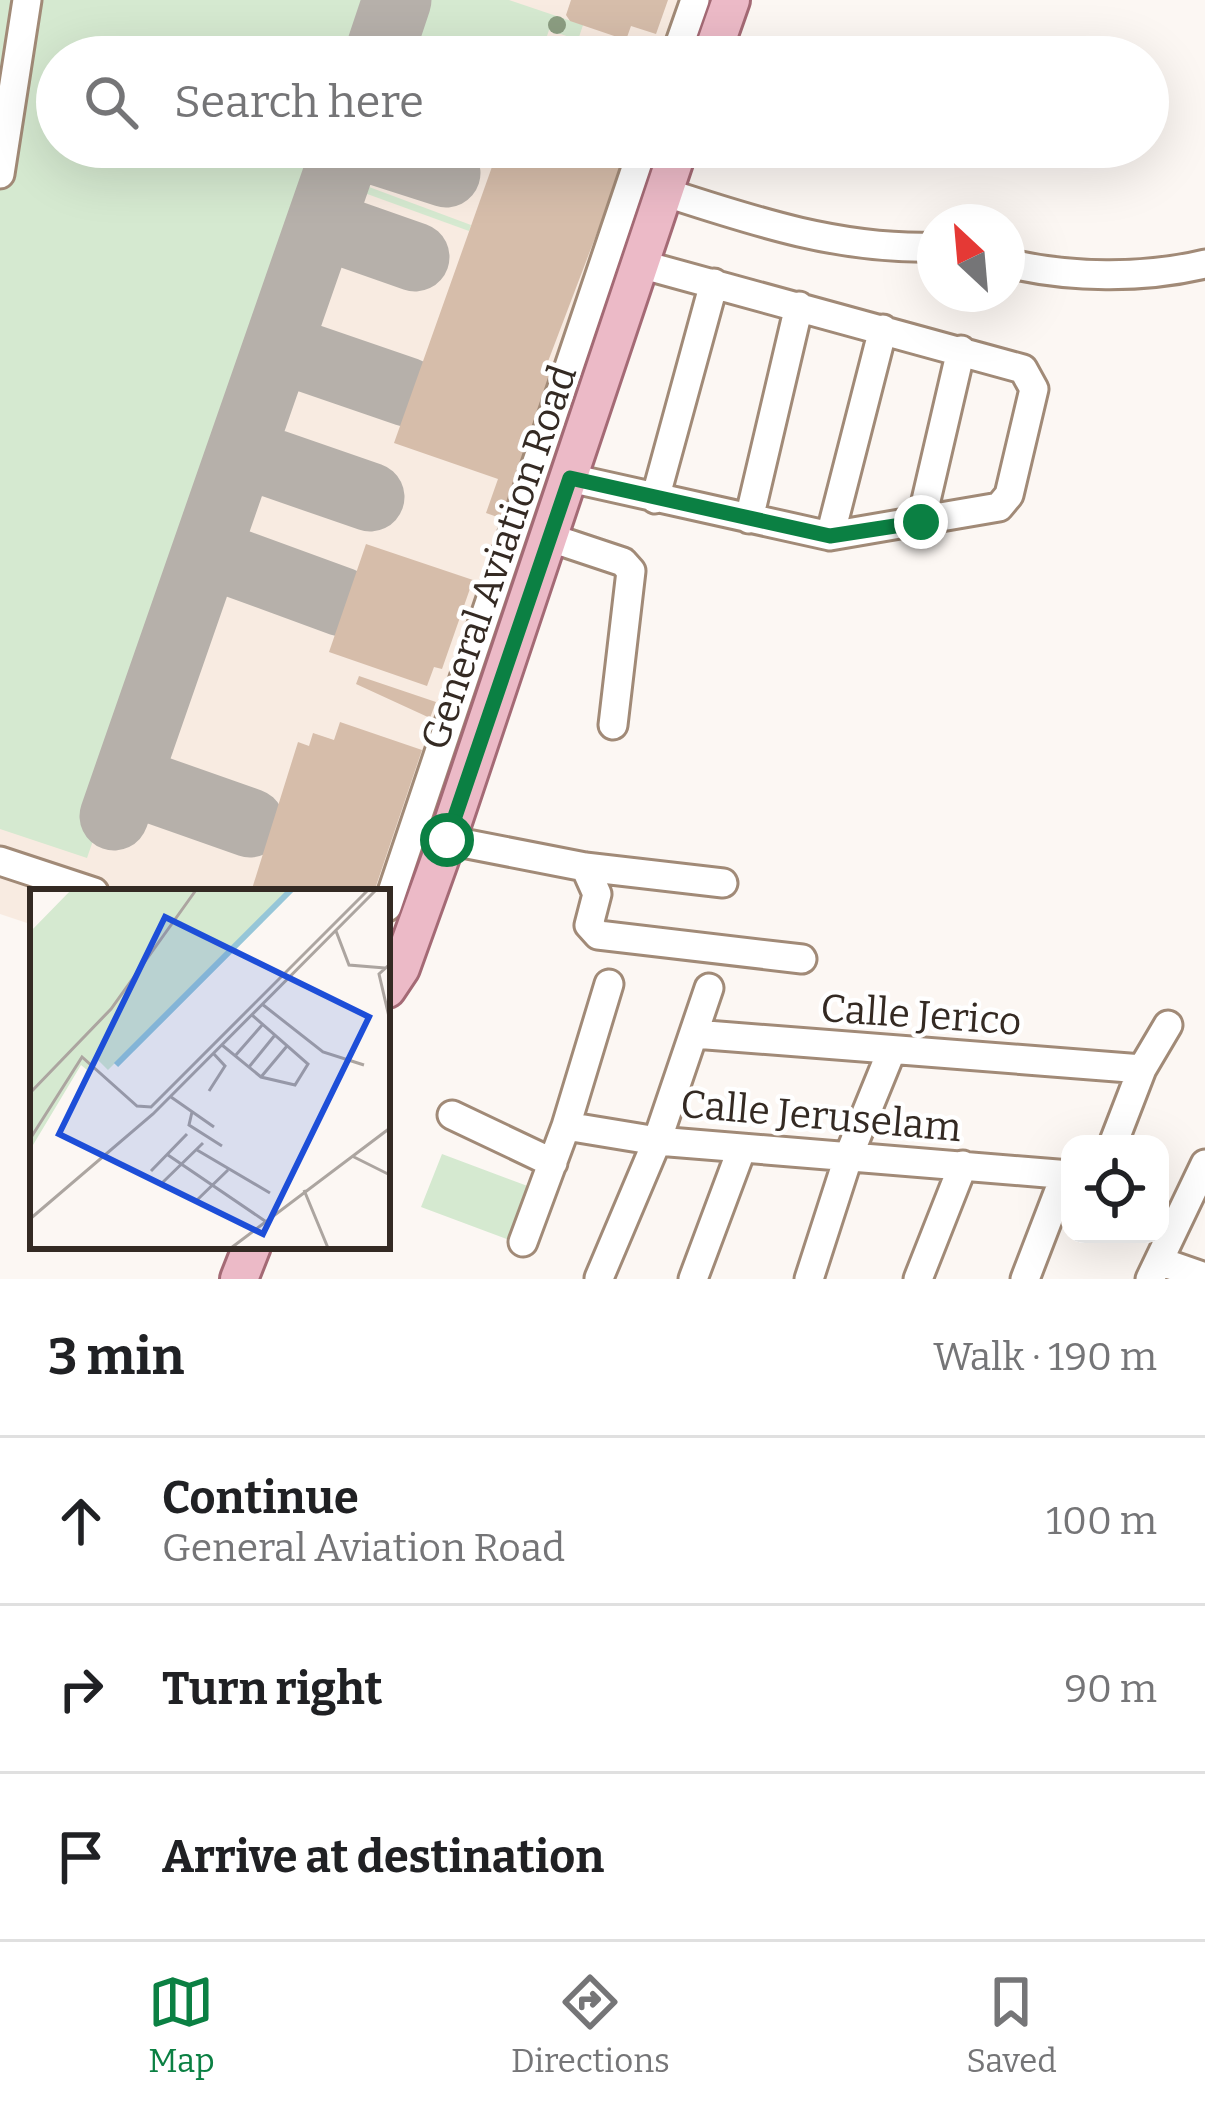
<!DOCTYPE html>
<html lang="en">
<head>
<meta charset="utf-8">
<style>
  body { margin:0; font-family:Bitter,serif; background:#f2f2f2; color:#202124 }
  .controls { position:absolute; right:36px; bottom:36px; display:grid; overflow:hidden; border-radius:24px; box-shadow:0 12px 48px #0002 }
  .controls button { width:108px; height:108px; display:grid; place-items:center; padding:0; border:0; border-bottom:3px solid #e0e0e0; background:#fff; color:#202124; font:60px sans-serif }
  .compass { position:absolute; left:917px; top:204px; width:108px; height:108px; border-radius:50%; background:#fff; box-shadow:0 12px 48px #0002; rotate:334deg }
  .stop { position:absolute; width:36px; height:36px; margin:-27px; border:9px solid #0b8043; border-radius:50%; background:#fff }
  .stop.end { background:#0b8043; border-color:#fff; box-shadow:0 3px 12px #0008 }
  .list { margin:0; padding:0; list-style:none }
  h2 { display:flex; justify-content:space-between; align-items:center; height:156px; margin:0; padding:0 48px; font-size:51px }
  h2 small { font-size:39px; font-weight:400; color:#757577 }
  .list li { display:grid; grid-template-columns:78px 1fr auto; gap:36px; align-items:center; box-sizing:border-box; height:168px; padding:0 48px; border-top:3px solid #e0e0e0 }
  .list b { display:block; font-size:45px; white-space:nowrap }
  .list p { margin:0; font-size:39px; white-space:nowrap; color:#757577 }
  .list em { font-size:39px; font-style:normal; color:#757577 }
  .icon { flex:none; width:66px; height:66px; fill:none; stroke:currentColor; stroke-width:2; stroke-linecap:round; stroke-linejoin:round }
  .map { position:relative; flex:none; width:1205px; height:1279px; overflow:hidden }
  .search { position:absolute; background:#fff; box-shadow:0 12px 48px #0002; left:36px; right:36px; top:36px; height:132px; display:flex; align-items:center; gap:30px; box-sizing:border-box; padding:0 42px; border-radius:66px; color:#757577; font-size:45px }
  .sheet { height:660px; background:#fff }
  nav { display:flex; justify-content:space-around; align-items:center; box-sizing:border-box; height:168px; border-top:3px solid #e0e0e0; background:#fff; font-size:33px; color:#757577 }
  nav a { display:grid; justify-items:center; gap:6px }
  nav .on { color:#0b8043 }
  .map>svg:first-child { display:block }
  .built { fill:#f8ebe1 }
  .green { fill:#d5e9d0 }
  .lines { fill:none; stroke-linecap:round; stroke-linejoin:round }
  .taxiway { stroke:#b6b0aa; stroke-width:69 }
  .building { fill:#d6bdaa }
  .minor-casing { stroke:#a18a77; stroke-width:33 }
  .major-casing { stroke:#a46a75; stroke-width:42 }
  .minor { stroke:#fff; stroke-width:27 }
  .major { stroke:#ecbac7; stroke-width:36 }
  .tree { fill:#8c9e82 }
  .route { stroke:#0b8043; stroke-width:15 }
  .labels { text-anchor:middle; stroke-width:9; stroke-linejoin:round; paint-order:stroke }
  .street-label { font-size:39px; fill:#342a23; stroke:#fff }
  .inset-river { fill:none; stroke:#96c6d8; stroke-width:6 }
  .inset-road { fill:none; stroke:#aca5a0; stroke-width:3 }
  .view { fill:#1d4ed8; fill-opacity:0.15; stroke:#1d4ed8; stroke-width:6 }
  .inset-edge { fill:none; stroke:#342a23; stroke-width:6 }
</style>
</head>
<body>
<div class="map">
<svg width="1205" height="1279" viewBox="0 0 1205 1279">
  <rect width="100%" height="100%" fill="#fcf7f3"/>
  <path class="built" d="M0 0H711L692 57H57V147H661L387 943V892H33V925L0 914Z"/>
  <path class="green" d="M0 0H383L364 57H57V147H333L87 858 0 829Z
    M425 0H509L583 25 578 40 549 30 540 57H414L407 55Z
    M361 184 471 225 469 231 359 191Z
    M442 1154 533 1188 512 1241 421 1207Z"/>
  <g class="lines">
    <path class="taxiway" d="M378 57 397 0
      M365 147 446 173
      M321 224 415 257
      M279 348 407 392
      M243 453 370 497
      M208 553 342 602
      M128 780 250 823
      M114 816 347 147"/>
  </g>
  <path class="building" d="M571 0H668L656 34 631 26 626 40 570 21 566 15Z
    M499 147H564L622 167 544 372 554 375 503 519 486 513 498 479 394 443Z
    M366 544 473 580 442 669 434 667 427 686 329 652Z
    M359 676 436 702 430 718 356 684Z
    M340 722 422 750 374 892H251L298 742 309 746 313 733 334 740Z"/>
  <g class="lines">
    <defs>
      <path id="minor" d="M675 57 695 0
        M0 174 27 0
        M664 192C753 221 840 250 935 247
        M1007 263C1069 278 1143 279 1205 264
        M570 478 830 536 999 507 1009 495 1034 389 1023 369 640 264
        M655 499 714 283
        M749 519 799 306
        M921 522 961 350
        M830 536 883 329
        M548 537 623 562 631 571 613 725
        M447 840 585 867 723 883
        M0 861 94 892
        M585 867 597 894 589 925 598 935 802 959
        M387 907 643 147
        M694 1034 1142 1069
        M452 1115 553 1163
        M566 1126 657 1141 1070 1175
        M1113 1144 1142 1069 1168 1025
        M523 1242 566 1126 609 984
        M1159 1261 1205 1277
        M599 1278 657 1141 709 988
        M693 1279 742 1148
        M809 1279 849 1155 891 1052
        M918 1279 963 1165
        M1025 1279 1065 1175
        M1150 1279 1205 1164"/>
      <path id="major" d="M711 57 731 0
        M387 989 401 968 447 840 679 147
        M239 1279 252 1246"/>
    </defs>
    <use href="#minor" class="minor-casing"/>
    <use href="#major" class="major-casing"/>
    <use href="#minor" class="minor"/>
    <use href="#major" class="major"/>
  </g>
  <circle class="tree" cx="557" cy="25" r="9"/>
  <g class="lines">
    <path class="route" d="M447 840 570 478 830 536 921 522"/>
  </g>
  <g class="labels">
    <g class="street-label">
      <text transform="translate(498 557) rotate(-71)" y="14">General Aviation Road</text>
      <text transform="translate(921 1014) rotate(4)" y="14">Calle Jerico</text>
      <text transform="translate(821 1115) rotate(5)" y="14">Calle Jeruselam</text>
    </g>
  </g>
  <g transform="translate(30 889)">
    <rect width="360" height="360" fill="#fcf7f3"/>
    <path d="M41 1H258L78 181 65 168 57 181 51 176 0 261V43Z" fill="#d5e9d0"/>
    <path class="inset-river" d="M86 176 261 1"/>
    <path class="inset-road" d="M306 42 319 76 355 79M360 75 349 85 360 132M232 115 293 163 334 176M192 156 231 188 265 196 278 175 222 126M205 167 233 135M219 178 245 146M231 188 257 157M179 202 195 177 183 164M0 204 81 120 166 1M141 208 184 238M162 223 159 236 192 257M0 250 52 168 107 217 121 218 338 1M167 261 240 304M138 266 235 332M322 267 360 286M121 282 157 245M131 295 173 254M274 301 298 359M166 312 198 281M0 330 123 225 346 1M201 359 360 239"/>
    <path class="view" d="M135 28 339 128 233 345 29 245Z"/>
    <rect width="360" height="360" class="inset-edge"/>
  </g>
</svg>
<div class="controls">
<button><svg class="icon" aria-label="locate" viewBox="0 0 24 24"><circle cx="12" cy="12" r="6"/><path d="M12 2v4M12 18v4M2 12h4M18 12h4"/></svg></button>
</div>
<svg class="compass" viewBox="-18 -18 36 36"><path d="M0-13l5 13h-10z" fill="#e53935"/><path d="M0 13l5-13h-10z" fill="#757577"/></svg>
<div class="stop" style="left:447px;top:840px"></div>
<div class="stop end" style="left:921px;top:522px"></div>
<div class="search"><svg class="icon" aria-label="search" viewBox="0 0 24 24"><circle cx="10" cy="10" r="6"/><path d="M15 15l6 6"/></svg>Search here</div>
</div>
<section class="sheet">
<h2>3 min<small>Walk · 190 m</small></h2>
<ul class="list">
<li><svg class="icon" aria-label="ahead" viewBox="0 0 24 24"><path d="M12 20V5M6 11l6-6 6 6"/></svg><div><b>Continue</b><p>General Aviation Road</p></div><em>100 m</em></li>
<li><svg class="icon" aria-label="right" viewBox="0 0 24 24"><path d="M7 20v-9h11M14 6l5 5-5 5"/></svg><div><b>Turn right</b></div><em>90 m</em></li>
<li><svg class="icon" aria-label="arrive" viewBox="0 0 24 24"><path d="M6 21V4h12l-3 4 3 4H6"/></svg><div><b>Arrive at destination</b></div></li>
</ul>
</section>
<nav>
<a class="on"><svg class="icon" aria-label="map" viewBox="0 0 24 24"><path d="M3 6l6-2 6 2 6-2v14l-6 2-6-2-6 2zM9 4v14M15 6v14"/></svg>Map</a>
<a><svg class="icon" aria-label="directions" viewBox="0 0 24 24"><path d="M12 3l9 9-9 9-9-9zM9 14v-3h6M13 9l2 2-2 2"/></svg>Directions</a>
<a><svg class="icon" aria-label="saved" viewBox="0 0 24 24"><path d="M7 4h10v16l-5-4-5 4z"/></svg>Saved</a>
</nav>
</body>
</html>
